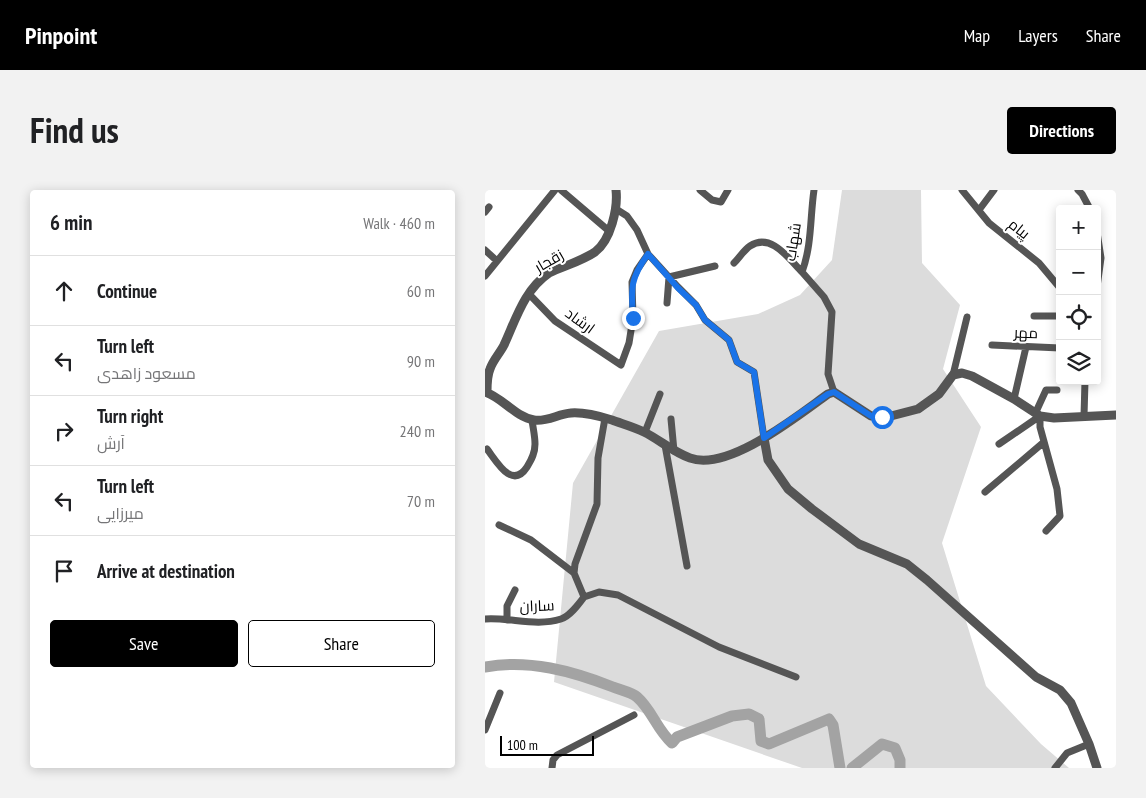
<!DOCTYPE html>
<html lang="en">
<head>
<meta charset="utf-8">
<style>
  body { margin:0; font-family:"PT Sans Narrow",Cairo,sans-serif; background:#f2f2f2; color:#202124 }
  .controls { position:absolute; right:15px; top:15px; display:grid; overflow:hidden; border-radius:5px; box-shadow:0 2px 12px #0003 }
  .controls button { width:45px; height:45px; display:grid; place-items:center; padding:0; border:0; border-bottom:1px solid #e0e0e0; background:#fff; color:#202124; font:25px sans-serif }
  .scale { position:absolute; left:15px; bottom:12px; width:94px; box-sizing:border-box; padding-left:5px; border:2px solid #000; border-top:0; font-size:14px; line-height:18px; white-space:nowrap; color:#000; -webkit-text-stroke:4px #fff; paint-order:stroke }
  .stop { position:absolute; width:15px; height:15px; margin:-11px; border:4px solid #1a73e8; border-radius:50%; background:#fff }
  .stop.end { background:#1a73e8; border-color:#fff; box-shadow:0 1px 5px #0008 }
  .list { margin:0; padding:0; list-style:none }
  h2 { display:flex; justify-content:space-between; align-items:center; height:65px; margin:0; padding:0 20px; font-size:21px }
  h2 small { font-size:16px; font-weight:400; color:#757577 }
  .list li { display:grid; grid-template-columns:32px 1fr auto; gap:15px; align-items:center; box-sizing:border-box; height:70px; padding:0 20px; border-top:1px solid #e0e0e0 }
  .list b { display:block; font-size:19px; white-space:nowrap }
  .list p { margin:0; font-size:16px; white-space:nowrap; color:#757577 }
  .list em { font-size:16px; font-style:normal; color:#757577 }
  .actions { display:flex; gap:10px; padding:15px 20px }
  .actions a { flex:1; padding:11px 0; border:1px solid #000; border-radius:5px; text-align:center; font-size:18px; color:#000 }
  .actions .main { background:#000; color:#fff }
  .icon { flex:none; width:28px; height:28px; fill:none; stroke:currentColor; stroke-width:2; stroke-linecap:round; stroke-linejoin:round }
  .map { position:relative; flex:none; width:631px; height:578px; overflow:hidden; border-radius:5px }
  header { display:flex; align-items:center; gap:30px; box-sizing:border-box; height:70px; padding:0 25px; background:#000; color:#fff }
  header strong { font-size:24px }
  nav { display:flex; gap:28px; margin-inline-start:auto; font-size:18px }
  .intro { display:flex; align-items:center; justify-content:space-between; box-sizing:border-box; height:120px; padding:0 30px }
  h1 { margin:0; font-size:35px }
  .button { padding:12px 22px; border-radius:5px; background:#000; color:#fff; font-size:18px; font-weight:700 }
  main { display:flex; gap:30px; padding:0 30px }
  aside { flex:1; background:#fff; border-radius:5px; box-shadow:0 2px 12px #0003 }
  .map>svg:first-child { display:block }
  .green { fill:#dcdcdc }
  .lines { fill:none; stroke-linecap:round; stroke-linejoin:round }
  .river { stroke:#a3a3a3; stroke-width:11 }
  .minor { stroke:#555; stroke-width:7 }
  .tertiary { stroke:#555; stroke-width:9 }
  .route { stroke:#1a73e8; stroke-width:6 }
  .labels { text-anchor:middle; stroke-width:4; stroke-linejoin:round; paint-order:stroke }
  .street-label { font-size:15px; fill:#000; stroke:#fff }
</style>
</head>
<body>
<header>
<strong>Pinpoint</strong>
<nav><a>Map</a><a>Layers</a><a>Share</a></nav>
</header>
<div class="intro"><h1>Find us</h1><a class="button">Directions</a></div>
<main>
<aside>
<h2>6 min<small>Walk · 460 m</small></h2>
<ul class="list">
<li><svg class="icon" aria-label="ahead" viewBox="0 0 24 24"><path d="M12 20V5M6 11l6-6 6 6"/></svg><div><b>Continue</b></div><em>60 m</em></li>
<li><svg class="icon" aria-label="left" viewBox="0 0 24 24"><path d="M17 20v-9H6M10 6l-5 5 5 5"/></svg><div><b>Turn left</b><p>مسعود زاهدی</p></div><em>90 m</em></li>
<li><svg class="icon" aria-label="right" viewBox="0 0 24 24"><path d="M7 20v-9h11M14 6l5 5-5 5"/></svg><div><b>Turn right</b><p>آرش</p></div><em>240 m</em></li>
<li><svg class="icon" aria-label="left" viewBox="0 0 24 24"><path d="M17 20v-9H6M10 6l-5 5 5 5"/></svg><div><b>Turn left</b><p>میرزایی</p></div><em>70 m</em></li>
<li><svg class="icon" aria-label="arrive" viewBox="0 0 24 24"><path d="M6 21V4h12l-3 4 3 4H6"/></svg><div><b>Arrive at destination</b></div></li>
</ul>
<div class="actions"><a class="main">Save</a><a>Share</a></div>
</aside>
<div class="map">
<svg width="631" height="578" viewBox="0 0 631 578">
  <rect width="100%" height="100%" fill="#fff"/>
  <path class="green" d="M357 0H436L437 73 475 115 458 179 496 237 457 353 501 496 556 554 584 578H317L69 492 88 293 174 141 273 124 315 105 347 70Z"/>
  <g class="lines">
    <path class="river" d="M0 477C44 469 87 481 128 497 135 500 146 502 152 507 167 520 172 540 187 553L192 547 247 526 264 524 274 529 276 551 284 554 344 529 348 535 355 578
      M367 578 397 554 410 558 415 570V578"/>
    <path class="minor" d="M76 0 124 41
      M215 0 227 10 236 12 243 0
      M477 0 504 33 554 73 575 98
      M593 0 597 4 605 19
      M131 19 142 26 152 40 163 64 193 97 211 115 220 130 244 150 252 172 269 182 279 248
      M494 20 509 0
      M0 22 4 17
      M612 42 616 68 612 97
      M0 60 12 71
      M249 73C254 68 259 60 265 56 286 42 304 69 317 82 327 55 325 27 329 0
      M317 82 339 107 347 122 343 184 349 202
      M0 86 70 0
      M44 104 70 131 136 175 144 153 148 128 147 92 152 80 163 64
      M182 113 184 87 230 76
      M549 126H575
      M507 155 575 158
      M468 185 482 127
      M529 209 541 157
      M550 224 561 200H572
      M555 226V237L572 299 575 326 561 341
      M599 226 600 191
      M186 229 189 261
      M160 242 175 204
      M514 254 555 226
      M180 255 202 376
      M2 259C12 272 27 300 42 277 47 269 50 263 50 254 50 246 48 238 47 230
      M500 302 559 252
      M14 335 46 350 89 383
      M99 407 114 402 133 405 234 457 311 487
      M0 429C25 427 51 437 76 429 85 426 93 415 99 407L89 383 90 374 112 314 113 268 120 228
      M22 430V416L30 400
      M0 540 15 503
      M67 578 68 570 72 565 149 525
      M570 578 582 563 604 554"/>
    <path class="tertiary" d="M0 202C17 207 30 227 49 230 62 232 73 224 86 223 99 222 114 226 127 230 138 234 149 237 159 242 175 250 188 262 205 268 243 282 312 226 343 204L349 202 386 226H406L433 219 454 204 468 185 477 183 487 186 529 209 555 226 569 228 631 225
      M2 202C2 194 2 186 5 179 8 170 15 163 19 155 31 129 39 100 64 83 79 76 97 71 110 62 126 50 133 18 131 0
      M279 248 283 270 303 299 327 319 374 354 422 374 442 390 551 487 575 500 586 513 604 554 612 578"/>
  </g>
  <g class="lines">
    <path class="route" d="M148 128C146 98 145 89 163 64L193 98 211 115 220 130 244 150 252 172 269 182 279 248 343 204 349 202 386 226 397 227"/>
  </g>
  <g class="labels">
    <g class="street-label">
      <text transform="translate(534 39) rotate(39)" y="5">پیام</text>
      <text transform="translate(308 52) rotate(-81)" y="5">شهاب</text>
      <text transform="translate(64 71) rotate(-30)" y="5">زقجار</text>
      <text transform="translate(95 131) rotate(36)" y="5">ارشاد</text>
      <text transform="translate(541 143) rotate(2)" y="5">مهر</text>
      <text transform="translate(52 416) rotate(-2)" y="5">ساران</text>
    </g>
  </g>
</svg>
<div class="controls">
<button>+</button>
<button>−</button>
<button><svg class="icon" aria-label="locate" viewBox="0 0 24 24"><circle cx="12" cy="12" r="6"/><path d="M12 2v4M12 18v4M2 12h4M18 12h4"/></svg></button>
<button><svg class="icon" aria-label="layers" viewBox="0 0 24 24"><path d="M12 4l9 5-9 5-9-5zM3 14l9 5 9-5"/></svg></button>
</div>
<div class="scale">100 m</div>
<div class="stop" style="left:397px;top:227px"></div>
<div class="stop end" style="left:148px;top:128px"></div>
</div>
</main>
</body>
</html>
